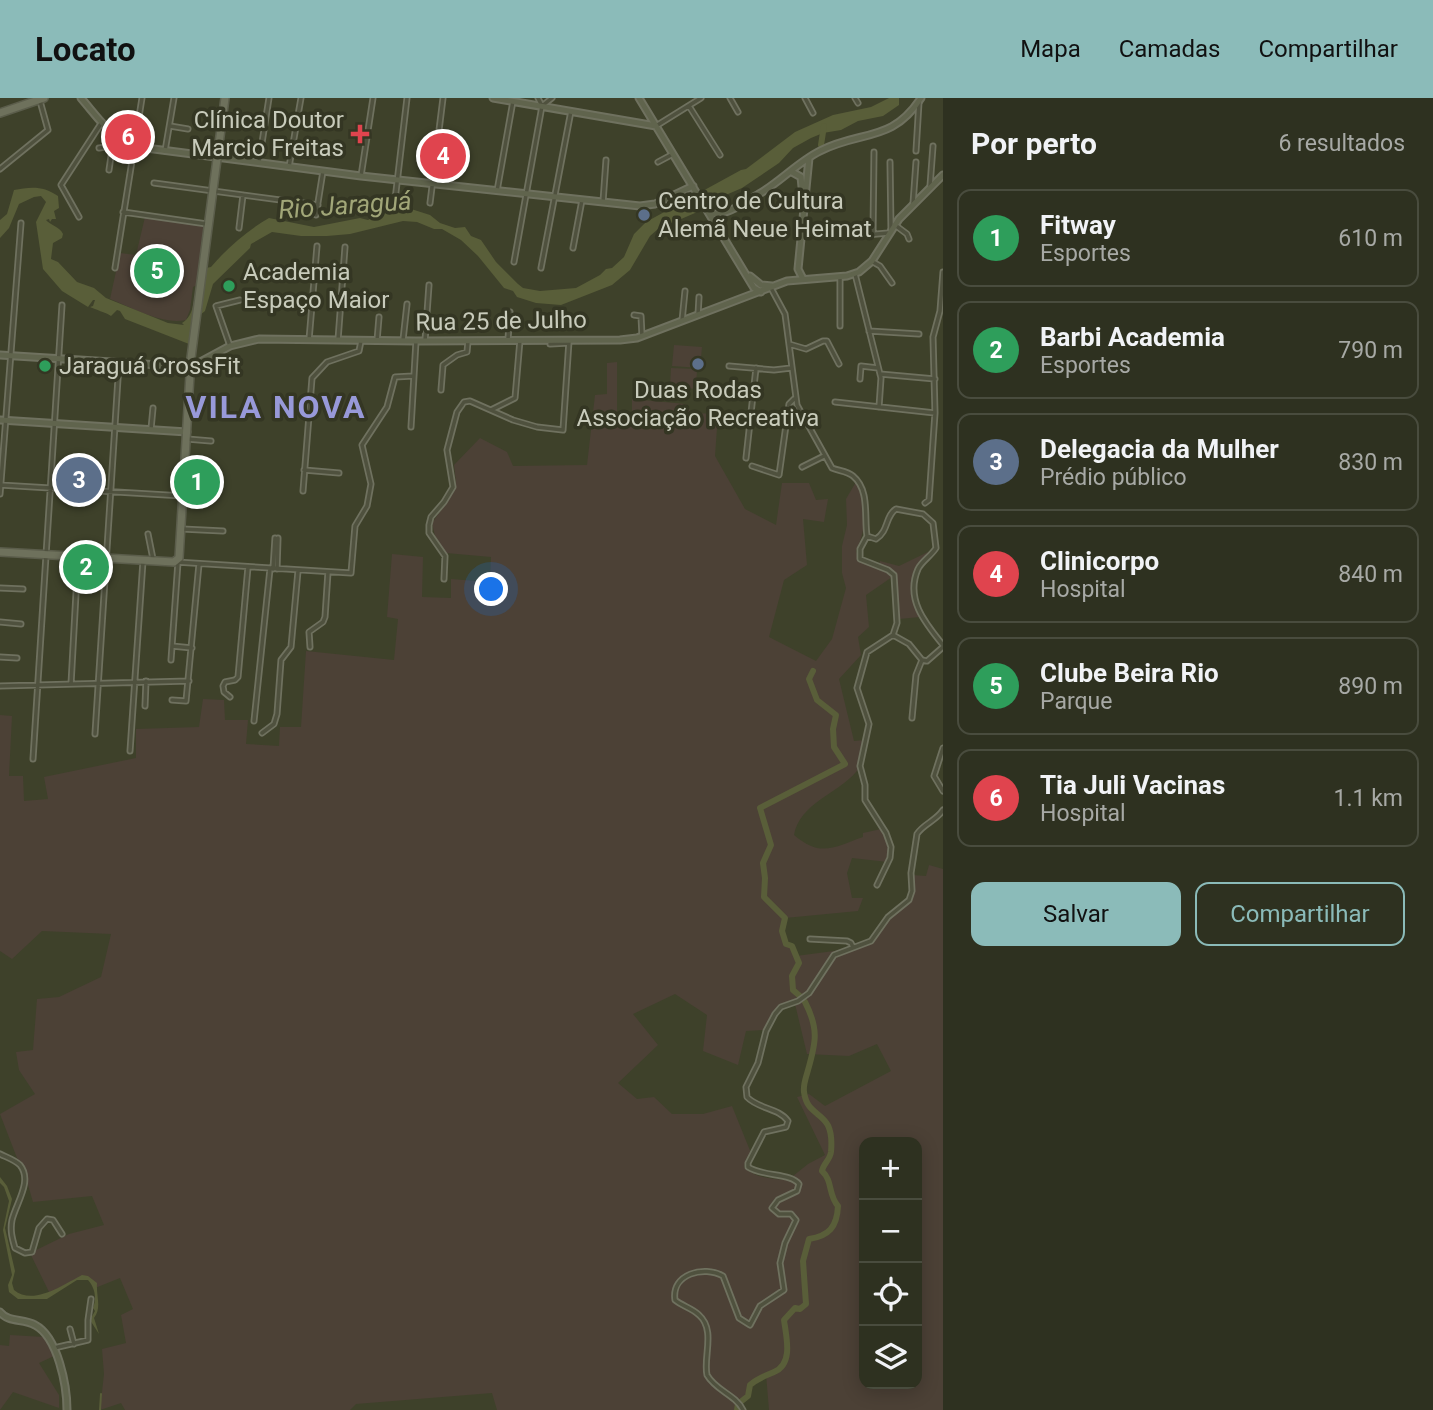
<!DOCTYPE html>
<html lang="pt">
<head>
<meta charset="utf-8">
<style>
  body { margin:0; font-family:Roboto,sans-serif; background:#363929; color:#f1f3f6 }
  .controls { position:absolute; right:21px; bottom:21px; display:grid; overflow:hidden; border-radius:14px; box-shadow:0 4px 18px #0003 }
  .controls button { width:63px; height:63px; display:grid; place-items:center; padding:0; border:0; border-bottom:2px solid #494c3e; background:#2e3120; color:#f1f3f6; font:35px sans-serif }
  .you { position:absolute; left:492px; top:492px; width:24px; height:24px; margin:-18px; border:5px solid #fff; border-radius:50%; background:#1a73e8; box-shadow:0 0 0 10px #1a73e833 }
  .badge { display:grid; place-items:center; width:46px; height:46px; border-radius:50%; background:#8bbbb9; color:#fff; font-size:23px; font-weight:700 }
  .pin { position:absolute; translate:-50% -50%; border:4px solid #fff; box-shadow:0 2px 7px #0006 }
  .list { margin:0; padding:0; list-style:none }
  h2 { display:flex; justify-content:space-between; align-items:center; height:91px; margin:0; padding:0 28px; font-size:30px }
  h2 small { font-size:23px; font-weight:400; color:#a7a9a5 }
  .list li { display:grid; grid-template-columns:46px 1fr auto; gap:21px; align-items:center; box-sizing:border-box; height:98px; margin:0 14px 14px; padding:0 14px; border:2px solid #494c3e; border-radius:14px }
  .list b { display:block; font-size:26px; white-space:nowrap }
  .list p { margin:0; font-size:23px; white-space:nowrap; color:#a7a9a5 }
  .list em { font-size:23px; font-style:normal; color:#a7a9a5 }
  .actions { display:flex; gap:14px; padding:21px 28px }
  .actions a { flex:1; padding:16px 0; border:2px solid #8bbbb9; border-radius:14px; text-align:center; font-size:24px; color:#8bbbb9 }
  .actions .main { background:#8bbbb9; color:#111 }
  .icon { flex:none; width:38px; height:38px; fill:none; stroke:currentColor; stroke-width:2; stroke-linecap:round; stroke-linejoin:round }
  .map { position:relative; flex:none; width:943px; height:1312px; overflow:hidden }
  header { display:flex; align-items:center; gap:42px; box-sizing:border-box; height:98px; padding:0 35px; background:#8bbbb9; color:#111 }
  header strong { font-size:33px }
  nav { display:flex; gap:38px; margin-inline-start:auto; font-size:24px }
  main { display:flex }
  aside { flex:1; background:#2e3120 }
  .map>svg:first-child { display:block }
  .green { fill:#4c4136; fill-rule:evenodd }
  .water { fill:#595e39 }
  .lines { fill:none; stroke-linecap:round; stroke-linejoin:round }
  .stream { stroke:#595e39; stroke-width:2 }
  .river { stroke:#595e39; stroke-width:6 }
  .street-casing { stroke:#6f715f; stroke-width:7 }
  .secondary-casing { stroke:#6f715f; stroke-width:9 }
  .primary-casing { stroke:#5b5d4b; stroke-width:10 }
  .street { stroke:#4f513e; stroke-width:3.5 }
  .secondary { stroke:#60644d; stroke-width:5 }
  .primary { stroke:#6e715c; stroke-width:7 }
  .health-dot { fill:#e0444e; stroke:#343623; stroke-width:2.5 }
  .service-dot { fill:#5c6f8a; stroke:#343623; stroke-width:2.5 }
  .leisure-dot { fill:#2e9e5b; stroke:#343623; stroke-width:2.5 }
  .labels { text-anchor:middle; stroke-width:7; stroke-linejoin:round; paint-order:stroke }
  .poi-label { font-size:24px; fill:#c8cbbb; stroke:#343623; text-anchor:start }
  .street-label { font-size:24px; fill:#c8cbbb; stroke:#343623 }
  .water-label { font-size:26px; font-style:italic; fill:#a1a678; stroke:#343623 }
  .district-label { font-size:32px; font-weight:bold; letter-spacing:2px; fill:#9899d9; stroke:#343623 }
</style>
</head>
<body>
<header>
<strong>Locato</strong>
<nav><a>Mapa</a><a>Camadas</a><a>Compartilhar</a></nav>
</header>
<main>
<div class="map">
<svg width="943" height="1312" viewBox="0 0 943 1312">
  <rect width="100%" height="100%" fill="#3e412a"/>
  <path class="green" d="M145 119 204 128 197 187 193 189 190 212 186 222C162 227 133 210 110 201L120 155 136 157Z
    M674 247 702 249 700 270 672 268Z
    M617 264V322H632V301L686 306 692 315 718 316 715 358 745 411 776 427 782 385H809L816 402 828 401 824 424 803 421 807 467 784 482 769 539 816 563 832 541 846 490 842 475V448L847 427 846 401 856 384C868 408 867 429 856 453L860 463 878 470 880 463 899 468 932 452 917 470 911 498 920 519 899 521 895 477 866 497 869 529 858 539 861 557 839 581 854 643 865 642C863 651 862 668 856 674 837 696 800 705 794 737 821 760 834 749 863 739V735L881 731 890 751 888 764 852 760 847 775 852 800H863L858 813 785 820 782 833 786 846 792 848 796 858 834 853 863 846 871 842 887 818 909 802 912 777 926 778 929 767 943 771V1312H769L766 1276 750 1287 748 1298 742 1303 743 1312H497L492 1295 356 1306 350 1312H125L121 1305 100 1312 104 1276 102 1251 126 1245 121 1217 133 1211 120 1180 95 1190 91 1182 82 1179 50 1196 30 1155 69 1136 104 1127 92 1098 33 1104 24 1073 17 1060 0 1016 35 996 19 972 16 954 33 952 37 901 59 899 101 879 111 836 42 833 12 861 0 853V617L12 618 9 678H23L24 703 48 701 44 679 136 660V631L199 629 203 601 224 602 225 622H248L246 646 279 648 280 629H301L306 553 394 562 398 521 387 519 392 456 423 459 422 499 451 500V481L490 484 491 459 446 455 435 438 432 425 453 395 456 384 454 367 480 340 507 354 513 368 587 367 595 297 607 296V265ZM675 896 707 917 703 953 738 967 746 933 763 932 780 909 786 905 795 906 807 956 849 958 877 946 891 973 825 1008 809 996 797 999 825 1057 808 1066 788 1082C772 1081 755 1080 744 1069L746 1061 751 1055 732 1008 703 1016H672L654 999 637 1001 618 985 658 947 633 916ZM864 1044H917V1286H864Z
    M671 270 697 271 696 291 670 289Z
    M10 1237 44 1239 54 1258 39 1265 59 1297V1310L13 1294 0 1312V1247L9 1248Z"/>
  <path class="water" d="M889 0H899V7L883 18 858 23 841 32 823 35 811 40 793 50 779 65 742 90 705 106 695 115 658 131 650 138 630 172 612 187 561 207 536 205 517 199 513 193 504 190 478 158 461 142 442 131H434L417 124 403 123 350 136 327 138H301L272 134 251 146 250 150 213 186 205 213 200 217 198 237 194 245 189 246 125 221 120 213 117 212 111 218C105 214 96 212 90 209L93 208 95 202H93L88 209 62 193 43 171 36 124 46 104 41 98 34 99 19 106 9 130 0 140V122L7 116 14 92C29 89 43 87 58 98L59 110 54 113 56 121H52L50 124 49 121 46 122C50 127 60 129 63 136L62 140 53 145 51 161 58 164 77 184 94 190 106 200 168 225 184 227 182 225C195 217 193 201 197 187 199 181 203 176 206 170L211 169C227 150 248 132 269 120L314 129 360 120 368 122 385 113 408 110 430 117 440 125 455 130 465 129 471 138 481 142 496 164 518 186 523 190 540 193 576 190 600 177 606 171 612 170 624 159 634 136 646 124 741 72 746 71 795 34 833 17 871 9Z
    M0 1079 7 1088 12 1101 5 1130 15 1173 12 1185 14 1192C33 1208 63 1187 82 1177L88 1178 97 1185C96 1198 102 1210 94 1220L99 1236 90 1222 95 1213 93 1210C97 1200 95 1190 88 1182H77L47 1201H18L9 1194 8 1187 12 1177 3 1132 9 1103 4 1089 0 1085Z"/>
  <g class="lines">
    <path class="stream" d="M100 1312 101 1296"/>
    <path class="river" d="M821 47 824 28
      M801 899 793 892 792 878 799 865 792 848 786 846 782 833 785 820 764 799 765 780 763 765 771 747 760 710 845 666 834 649 833 631 836 617 817 602 809 581 813 573
      M737 1312 738 1306 748 1298 750 1287C758 1280 765 1278 774 1274 794 1266 786 1238 784 1222L795 1210 800 1211 806 1206 803 1163 809 1141C829 1138 837 1129 838 1108 828 1097 833 1083 822 1073 823 1066 830 1062 831 1054 835 1009 808 1024 804 994 803 986 806 980 808 972 816 944 819 931 805 904"/>
    <defs>
      <path id="street" d="M538 0 542 8
        M730 0 738 14
        M805 0 813 15
        M855 0 858 5
        M542 8 552 0
        M689 8 720 57
        M170 28 188 31
        M656 28 701 0
        M99 50 113 48
        M165 53 174 0
        M916 53 919 4
        M259 64 269 0
        M658 64 673 56
        M890 64 891 132
        M289 69 301 0
        M0 71 48 32 40 3
        M109 72 114 37
        M361 78 373 0
        M154 85 318 107
        M930 88 933 48
        M497 93 513 3
        M395 102 407 0
        M603 104 606 62
        M430 105 443 0
        M913 106 916 64
        M123 114 207 126
        M316 117 323 73
        M79 119 61 87 102 24
        M895 127 907 136 909 141
        M239 130 243 97
        M873 136 874 54
        M866 137 888 135
        M573 150 582 102
        M514 164 542 8
        M873 164 880 168 892 185
        M115 170 142 0
        M541 170 571 13
        M855 176 881 280 879 309
        M840 179V228
        M771 190 785 216 797 307 832 370C839 373 847 373 853 378 870 392 864 419 867 438
        M634 217 641 218 642 238
        M698 217 699 199
        M682 223 685 193
        M869 233 919 236
        M508 241 510 214
        M309 242 317 148
        M338 242 345 149
        M403 242 407 206
        M377 243 379 219
        M425 243 429 187
        M550 246 569 245
        M789 246 806 251 823 243H827L839 266
        M230 248 216 208 240 202
        M729 268 774 272 791 270
        M880 276 935 281
        M860 281 861 268 878 270
        M441 292 443 267 457 257 467 254 468 243
        M835 304 935 315
        M491 312 515 300 520 242
        M411 329 416 243
        M151 331 153 310
        M187 341 211 343
        M746 360 756 270
        M752 368 779 377 789 306 794 301
        M802 369 824 358
        M304 372 339 375
        M0 387 183 398
        M303 393 312 280 327 264 359 253 361 243
        M0 396 21 125
        M925 405 929 402 935 315 933 239 940 213 943 174
        M182 431 223 433
        M148 436 153 461
        M867 438 860 451V461L888 472 894 477 897 525 893 537 867 554 857 590 869 626 860 668 865 687V702L886 735 891 749 890 760 877 787
        M867 438 876 441C889 433 885 418 896 411L923 416 933 425 936 450C931 458 922 463 918 471 905 501 925 525 943 547
        M176 464 351 475 355 428 367 408 371 386 362 347 387 309 395 279 413 278
        M273 471 275 440
        M277 471 278 440
        M444 481 445 458 429 435V427L431 419 444 404 453 389 447 352 457 314 464 304 470 303 513 322 537 329 563 332 569 243
        M0 490 23 491
        M0 524 21 526
        M893 537 909 546 922 562
        M172 548 192 550
        M310 549 309 534 323 524 325 519 328 474
        M0 559 17 560
        M171 562 178 464
        M922 562 927 563 943 549
        M71 586 78 459
        M0 588 189 583
        M230 599 224 594 223 588 225 584 235 582 238 579 248 469
        M172 602 186 603 199 466
        M145 608 146 583
        M912 620 916 577 922 562
        M254 623 270 471
        M262 635 274 626 277 616 281 562 291 549 298 473
        M95 636 119 265
        M943 650 934 678 943 693
        M130 653 143 463
        M33 661 62 207
        M810 841 847 843 851 845 853 849
        M0 1056C6 1059 15 1062 20 1067 33 1083 16 1105 12 1122 10 1132 12 1140 15 1150L25 1155 32 1154 39 1130 47 1121 53 1122 62 1136
        M70 1231 74 1246
        M54 1250 88 1242V1222L91 1201
        M743 1312C735 1296 716 1293 707 1277 703 1259 716 1232 699 1217 692 1210 682 1208 675 1202 671 1176 704 1167 723 1178L739 1220 750 1227 760 1208 784 1192 780 1165 785 1145 796 1122 791 1116H779L772 1110 778 1102 797 1093 799 1086C791 1075 764 1079 748 1069V1065L764 1034 786 1029 788 1023C779 1010 758 1011 747 999L746 989 758 965 766 933 775 916 781 909 798 903 809 895 834 857 871 843 888 819 909 802 912 793 911 775 917 736C923 726 936 723 943 712"/>
      <path id="secondary" d="M81 0C101 23 114 46 146 50L361 78 640 108 655 106 693 88
        M493 0 656 28
        M639 0 754 190 761 194
        M792 74 801 79 802 89
        M710 115C726 119 745 104 759 96 780 84 798 64 820 53 861 32 892 45 921 0
        M750 178 761 187 772 188
        M803 181 798 171 809 60
        M0 257 191 269 230 248 259 241 416 243 620 242 637 240 787 183 847 178 859 174 872 163 899 121 943 77
        M0 322 187 334
        M0 1214C9 1225 23 1220 35 1227 58 1239 67 1288 67 1312"/>
      <path id="primary" d="M0 15 44 0
        M0 454 174 464 179 460 191 260 225 0"/>
    </defs>
    <use href="#street" class="street-casing"/>
    <use href="#secondary" class="secondary-casing"/>
    <use href="#primary" class="primary-casing"/>
    <use href="#street" class="street"/>
    <use href="#secondary" class="secondary"/>
    <use href="#primary" class="primary"/>
  </g>
  <path class="health-dot" d="M356.5 25.5h7v7h7v7h-7v7h-7v-7h-7v-7h7z"/>
  <g class="service-dot">
    <circle cx="644" cy="117" r="7"/>
    <circle cx="698" cy="266" r="7"/>
  </g>
  <g class="leisure-dot">
    <circle cx="229" cy="188" r="7"/>
    <circle cx="45" cy="268" r="7"/>
  </g>
  <g class="labels">
    <g class="poi-label">
      <text x="344" y="30" text-anchor="end">Clínica Doutor<tspan x="344" dy="28">Marcio Freitas</tspan></text>
      <text x="658" y="111">Centro de Cultura<tspan x="658" dy="28">Alemã Neue Heimat</tspan></text>
      <text x="243" y="182">Academia<tspan x="243" dy="28">Espaço Maior</tspan></text>
      <text x="59" y="276">Jaraguá CrossFit</text>
      <text x="698" y="300" text-anchor="middle">Duas Rodas<tspan x="698" dy="28">Associação Recreativa</tspan></text>
    </g>
    <g class="street-label">
      <text transform="translate(501 223) rotate(-1)" y="8">Rua 25 de Julho</text>
    </g>
    <g class="water-label">
      <text transform="translate(345 107) rotate(-4)" y="9">Rio Jaraguá</text>
    </g>
    <g class="district-label">
      <text x="276" y="320">VILA NOVA</text>
    </g>
  </g>
</svg>
<div class="controls">
<button>+</button>
<button>−</button>
<button><svg class="icon" aria-label="locate" viewBox="0 0 24 24"><circle cx="12" cy="12" r="6"/><path d="M12 2v4M12 18v4M2 12h4M18 12h4"/></svg></button>
<button><svg class="icon" aria-label="layers" viewBox="0 0 24 24"><path d="M12 4l9 5-9 5-9-5zM3 14l9 5 9-5"/></svg></button>
</div>
<div class="you"></div>
<div class="pin badge" style="left:197px;top:384px;background:#2e9e5b">1</div>
<div class="pin badge" style="left:86px;top:469px;background:#2e9e5b">2</div>
<div class="pin badge" style="left:79px;top:382px;background:#5c6f8a">3</div>
<div class="pin badge" style="left:443px;top:58px;background:#e0444e">4</div>
<div class="pin badge" style="left:157px;top:173px;background:#2e9e5b">5</div>
<div class="pin badge" style="left:128px;top:39px;background:#e0444e">6</div>
</div>
<aside>
<h2>Por perto<small>6 resultados</small></h2>
<ul class="list">
<li><span class="badge" style="background:#2e9e5b">1</span><div><b>Fitway</b><p>Esportes</p></div><em>610 m</em></li>
<li><span class="badge" style="background:#2e9e5b">2</span><div><b>Barbi Academia</b><p>Esportes</p></div><em>790 m</em></li>
<li><span class="badge" style="background:#5c6f8a">3</span><div><b>Delegacia da Mulher</b><p>Prédio público</p></div><em>830 m</em></li>
<li><span class="badge" style="background:#e0444e">4</span><div><b>Clinicorpo</b><p>Hospital</p></div><em>840 m</em></li>
<li><span class="badge" style="background:#2e9e5b">5</span><div><b>Clube Beira Rio</b><p>Parque</p></div><em>890 m</em></li>
<li><span class="badge" style="background:#e0444e">6</span><div><b>Tia Juli Vacinas</b><p>Hospital</p></div><em>1.1 km</em></li>
</ul>
<div class="actions"><a class="main">Salvar</a><a>Compartilhar</a></div>
</aside>
</main>
</body>
</html>
